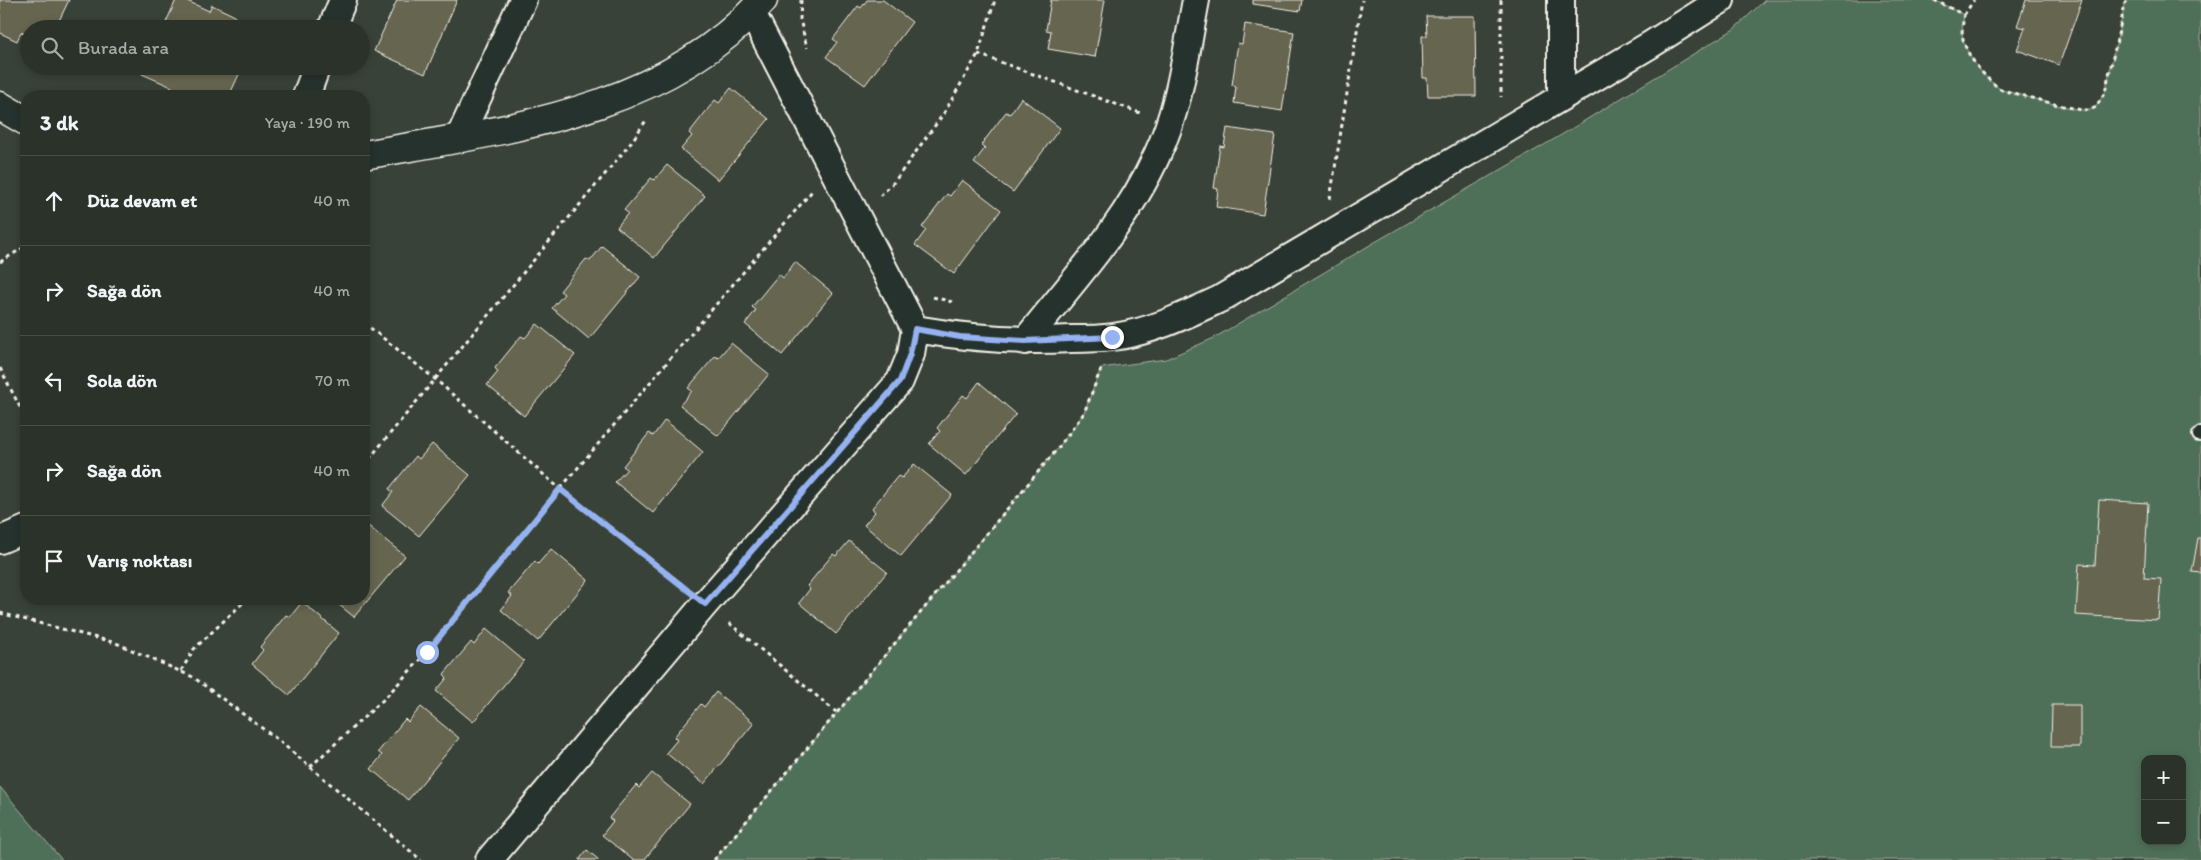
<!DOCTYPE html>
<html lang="tr">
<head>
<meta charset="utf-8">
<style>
  body { margin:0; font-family:Itim,sans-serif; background:#333a32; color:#f1f3f6 }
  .controls { position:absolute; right:15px; bottom:15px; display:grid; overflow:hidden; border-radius:10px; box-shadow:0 2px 8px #0003 }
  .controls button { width:45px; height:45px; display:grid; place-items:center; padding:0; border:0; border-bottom:1px solid #474d47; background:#2b322a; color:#f1f3f6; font:25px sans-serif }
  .stop { position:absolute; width:15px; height:15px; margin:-11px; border:4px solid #95b2f1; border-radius:50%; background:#fff }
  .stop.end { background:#95b2f1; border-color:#fff; box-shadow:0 1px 5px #0008 }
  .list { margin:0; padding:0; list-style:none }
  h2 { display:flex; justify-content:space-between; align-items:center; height:65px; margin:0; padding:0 20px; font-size:21px }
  h2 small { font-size:16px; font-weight:400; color:#a6aaa8 }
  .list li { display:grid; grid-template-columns:32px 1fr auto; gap:15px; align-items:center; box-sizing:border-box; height:90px; padding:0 20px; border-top:1px solid #474d47 }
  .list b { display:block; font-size:19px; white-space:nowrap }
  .list em { font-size:16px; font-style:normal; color:#a6aaa8 }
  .icon { flex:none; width:28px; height:28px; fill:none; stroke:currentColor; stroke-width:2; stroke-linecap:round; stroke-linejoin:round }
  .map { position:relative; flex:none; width:2201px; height:860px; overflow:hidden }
  .search { position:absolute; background:#2b322a; box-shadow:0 2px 8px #0003; left:20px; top:20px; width:350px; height:55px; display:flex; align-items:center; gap:12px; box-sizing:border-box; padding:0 18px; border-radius:28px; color:#a6aaa8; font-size:19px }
  .panel { position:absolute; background:#2b322a; box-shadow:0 2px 8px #0003; left:20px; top:90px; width:350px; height:515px; border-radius:20px }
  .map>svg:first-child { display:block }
  .green { fill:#4f6f59; stroke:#a2b0a0; fill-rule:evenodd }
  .building { fill:#666550; stroke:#f4f1e8 }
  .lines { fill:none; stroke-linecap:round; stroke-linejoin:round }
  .lane-casing { stroke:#f4f1e8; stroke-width:16 }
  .street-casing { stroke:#f4f1e8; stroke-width:30 }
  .secondary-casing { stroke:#f4f1e8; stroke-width:31 }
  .path { stroke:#f4f1e8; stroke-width:3; stroke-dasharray:4 4; stroke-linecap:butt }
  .lane { stroke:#26332d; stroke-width:12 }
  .street { stroke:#26332d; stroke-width:26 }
  .secondary { stroke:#26332d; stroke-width:28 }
  .route { stroke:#95b2f1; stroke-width:6 }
</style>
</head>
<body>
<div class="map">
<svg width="2201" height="860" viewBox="0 0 2201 860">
  <rect width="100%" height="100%" fill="#394238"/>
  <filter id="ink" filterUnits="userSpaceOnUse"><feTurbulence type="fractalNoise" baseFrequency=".02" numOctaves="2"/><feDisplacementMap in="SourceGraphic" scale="10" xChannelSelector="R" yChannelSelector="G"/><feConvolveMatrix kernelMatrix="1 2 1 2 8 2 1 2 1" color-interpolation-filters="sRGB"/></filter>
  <g filter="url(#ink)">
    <path class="green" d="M1765 0H1934L1964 15C1963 23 1961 31 1963 39 1967 57 1987 81 2002 90L2057 105 2082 110H2090L2096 107 2105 92 2126 0H2201V860H714L1058 448 1084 413 1101 368 1166 359 1214 338 1375 242 1558 137 1734 29ZM2145 759H2182V841H2145Z
      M0 787 62 860H0Z"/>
    <path class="building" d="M0 0H69L55 29H29V36L21 32 17 41 0 33Z
      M176 0H185L209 11 212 5 235 16 232 22 247 29H163Z
      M397 0H457L425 74 374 51Z
      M867 0H883L912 22 865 85 826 57 837 42 833 39 858 6 861 8Z
      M1051 0H1105L1095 57 1048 49 1051 31 1046 30Z
      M1253 0H1302L1300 11 1253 4Z
      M2026 0H2082L2059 65 2017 50 2025 28 2017 26Z
      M1426 16H1475L1476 96H1428L1427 78H1423L1422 36H1427Z
      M1245 24 1294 32 1282 111 1234 103 1236 86 1232 85 1238 43 1242 44Z
      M145 66H243L229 96H171L169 95 172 87 142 74Z
      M731 88 769 119 718 180 681 149 692 136 689 133 715 100 719 103Z
      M1021 98 1060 128 1013 192 974 163 985 148 981 145 1006 112 1010 114Z
      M1227 128 1275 135 1263 214 1216 207 1218 189 1214 188 1220 146 1224 147Z
      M667 165 705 196 654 258 617 227 628 213 624 210 651 178 654 180Z
      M962 180 1001 210 954 274 915 245 926 230 922 227 947 194 950 196Z
      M602 246 640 277 589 339 552 308 564 294 560 291 586 259 590 261Z
      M795 262 833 293 782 355 745 324 756 310 752 307 779 274 783 278Z
      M537 324 575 355 524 416 487 385 498 372 495 368 521 336 525 338Z
      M731 343 769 374 718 436 680 405 692 391 688 388 715 356 718 358Z
      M979 382 1016 414 966 475 929 444 940 431 937 428 963 395 967 398Z
      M665 420 703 452 653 513 615 482 627 469 623 466 649 433 653 436Z
      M432 444 470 475 419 536 382 506 393 492 389 489 416 456 419 459Z
      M914 464 952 495 901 556 864 525 875 512 872 508 898 476 902 478Z
      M2099 500 2148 503 2144 578 2161 579 2158 620 2076 615 2079 564 2095 565Z
      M367 525 405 556 354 617 332 599H364V529Z
      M2198 538H2201V573L2192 572Z
      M849 541 887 572 836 634 799 603 810 589 807 586 833 554 836 556Z
      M551 549 588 580 538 641 501 610 512 596 508 593 535 561 538 564Z
      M302 602 339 633 289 695 252 664 263 650 260 647 286 615 290 617Z
      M486 629 524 661 473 722 436 691 447 678 444 674 471 642 474 645Z
      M716 692 754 723 704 784 666 753 677 740 674 737 701 704 704 707Z
      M2052 705H2080V747H2051Z
      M421 707 459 738 408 800 371 769 382 755 378 752 405 719 408 722Z
      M652 773 690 804 644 860H633L602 835 613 821 609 818 636 785 639 788Z
      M587 850 599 860H579Z"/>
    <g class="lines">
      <defs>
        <path id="lane" d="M2199 435 2201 433"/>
        <path id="street" d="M1561 0V97
          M331 29 343 0
          M306 96 317 66
          M459 138 523 0
          M915 329C967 338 1018 342 1071 339 1085 339 1099 339 1113 337 1151 332 1186 315 1220 299L1650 45 1721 0
          M1025 341C1072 282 1126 224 1157 155 1180 107 1186 52 1196 0
          M0 540 26 529
          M489 860 705 604 900 381 911 354 915 329 752 13"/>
        <path id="secondary" d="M0 106 26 121
          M364 155C503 130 663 113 763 0"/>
      </defs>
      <use href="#lane" class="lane-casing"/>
      <use href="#street" class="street-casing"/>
      <use href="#secondary" class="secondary-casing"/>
      <path class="path" d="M801 0 800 19 807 48
        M1501 0V97
        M1934 0 1964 15C1963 23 1961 31 1963 39 1967 57 1987 81 2002 90L2058 105 2082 110H2090L2096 107 2105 92 2126 0
        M1964 15 1974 0
        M978 54 1143 114
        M880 196 894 182 944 113 978 54 995 0
        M1330 199 1362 0
        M0 262 26 246
        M933 297 956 303
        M364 323 435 379 560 489 683 586
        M0 368 26 419
        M364 465 630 144 647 119
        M0 613 116 643 193 677 278 740 421 860
        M729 623 836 712
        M181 671 194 649 247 599
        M310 767 385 698 427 652 560 489 812 191
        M714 860 1058 448 1084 413 1101 369"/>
      <use href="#lane" class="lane"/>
      <use href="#street" class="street"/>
      <use href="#secondary" class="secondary"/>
    </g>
  </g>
  <g class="lines" filter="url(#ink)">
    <path class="route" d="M427 652 560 489 705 604 900 381 910 354 915 329 960 337 1025 341 1112 337"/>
  </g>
</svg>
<div class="controls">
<button>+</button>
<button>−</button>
</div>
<div class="stop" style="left:427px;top:652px"></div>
<div class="stop end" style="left:1112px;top:337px"></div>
<div class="search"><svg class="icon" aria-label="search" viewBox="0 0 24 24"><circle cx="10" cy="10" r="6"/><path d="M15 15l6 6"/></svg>Burada ara</div>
<section class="panel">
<h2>3 dk<small>Yaya · 190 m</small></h2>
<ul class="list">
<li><svg class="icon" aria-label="ahead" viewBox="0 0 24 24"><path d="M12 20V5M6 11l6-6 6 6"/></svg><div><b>Düz devam et</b></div><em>40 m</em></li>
<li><svg class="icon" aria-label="right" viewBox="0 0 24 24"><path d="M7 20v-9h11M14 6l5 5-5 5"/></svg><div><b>Sağa dön</b></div><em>40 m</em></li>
<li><svg class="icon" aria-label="left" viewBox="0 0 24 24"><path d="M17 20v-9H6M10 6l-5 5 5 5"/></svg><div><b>Sola dön</b></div><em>70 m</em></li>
<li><svg class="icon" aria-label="right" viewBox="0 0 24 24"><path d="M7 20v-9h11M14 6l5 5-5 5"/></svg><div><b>Sağa dön</b></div><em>40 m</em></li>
<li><svg class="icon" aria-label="arrive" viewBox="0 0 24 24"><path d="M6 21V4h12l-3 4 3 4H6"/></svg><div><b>Varış noktası</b></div></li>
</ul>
</section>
</div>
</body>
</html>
